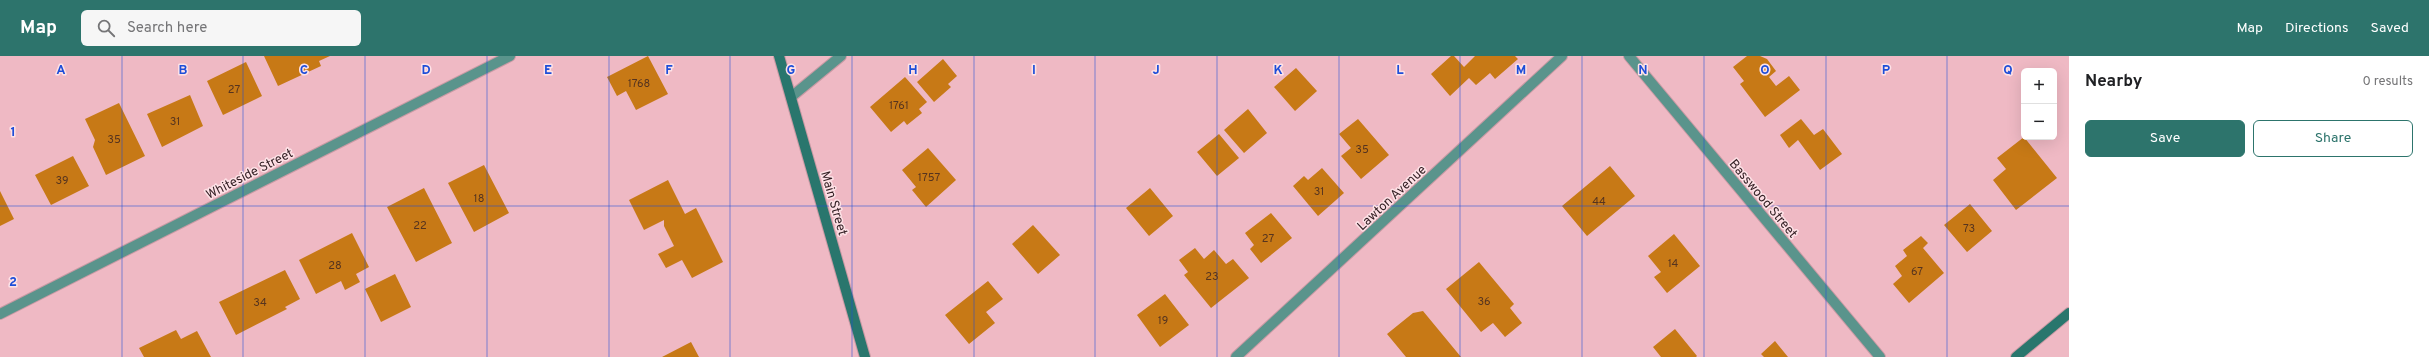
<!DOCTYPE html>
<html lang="en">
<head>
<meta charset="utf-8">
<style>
  body { margin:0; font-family:Overpass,sans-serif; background:#f6f6f6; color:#202124 }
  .controls { position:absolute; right:12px; top:12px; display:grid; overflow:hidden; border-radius:6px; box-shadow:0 4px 16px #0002 }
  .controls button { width:36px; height:36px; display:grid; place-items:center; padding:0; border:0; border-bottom:1px solid #e0e0e0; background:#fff; color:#202124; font:20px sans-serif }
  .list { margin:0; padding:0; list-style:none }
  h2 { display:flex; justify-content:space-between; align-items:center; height:52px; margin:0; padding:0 16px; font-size:17px }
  h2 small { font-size:13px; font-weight:400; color:#757577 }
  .actions { display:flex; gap:8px; padding:12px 16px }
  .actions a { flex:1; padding:9px 0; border:1px solid #2d746c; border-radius:6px; text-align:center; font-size:14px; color:#2d746c }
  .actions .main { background:#2d746c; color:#fff }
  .icon { flex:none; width:22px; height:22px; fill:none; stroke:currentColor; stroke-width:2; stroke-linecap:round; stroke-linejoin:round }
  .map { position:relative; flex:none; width:2069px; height:301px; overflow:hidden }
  header { display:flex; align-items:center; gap:24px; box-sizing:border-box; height:56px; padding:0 20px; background:#2d746c; color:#fff }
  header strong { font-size:19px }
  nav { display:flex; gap:22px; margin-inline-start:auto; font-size:14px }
  .search { width:280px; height:36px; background:#f6f6f6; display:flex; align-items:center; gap:10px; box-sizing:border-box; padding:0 14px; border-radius:6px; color:#757577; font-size:15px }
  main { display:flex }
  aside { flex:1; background:#fff }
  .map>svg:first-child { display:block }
  .building { fill:#c77916 }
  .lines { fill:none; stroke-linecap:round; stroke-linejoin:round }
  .street-casing { stroke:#c99aa4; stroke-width:12 }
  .secondary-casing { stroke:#c99aa4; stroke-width:12 }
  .street { stroke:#5a948c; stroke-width:10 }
  .secondary { stroke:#29766d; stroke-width:10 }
  .grid { fill:none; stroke:#1d4ed8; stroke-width:1; stroke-opacity:0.55 }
  .labels { text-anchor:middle; stroke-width:3; stroke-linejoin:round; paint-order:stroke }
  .number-label { font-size:11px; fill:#56341f }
  .street-label { font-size:13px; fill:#311d22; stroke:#fee2e7 }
  .grid-label { font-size:13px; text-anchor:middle; font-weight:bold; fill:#1d4ed8; stroke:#fee2e7; stroke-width:3; stroke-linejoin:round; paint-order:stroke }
</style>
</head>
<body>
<header>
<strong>Map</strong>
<div class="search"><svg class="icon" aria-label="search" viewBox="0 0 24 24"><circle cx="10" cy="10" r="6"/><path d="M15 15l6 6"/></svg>Search here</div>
<nav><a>Map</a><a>Directions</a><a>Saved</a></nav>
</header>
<main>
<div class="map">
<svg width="2069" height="301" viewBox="0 0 2069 301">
  <rect width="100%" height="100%" fill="#efb9c4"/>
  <path class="building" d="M264 0H330L319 5 321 10 278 30Z
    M648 0 668 38 636 54 626 35 617 40 607 21Z
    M1451 0H1454L1464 11 1475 0H1515L1518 3 1495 23 1490 17 1476 29 1469 22 1450 40 1431 18Z
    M1747 0H1760L1767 3 1776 15 1769 21 1776 30 1789 20 1800 34 1765 61 1740 28 1744 25 1733 11Z
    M943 3 957 20 948 28 951 31 934 46 917 26Z
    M246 6 262 40 223 59 207 25Z
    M1296 12 1317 35 1295 55 1274 31Z
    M905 21 927 46 919 53 922 57 907 69 904 65 891 76 870 51Z
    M190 39 203 70 162 91 147 58Z
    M119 47 145 100 106 119 93 91 95 84 85 63Z
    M1248 53 1267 77 1244 97 1224 74Z
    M1358 63 1389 99 1361 123 1341 100 1351 92 1339 78Z
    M1801 63 1814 79 1823 73 1842 98 1820 114 1798 84 1789 92 1780 79Z
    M1219 78 1239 102 1217 120 1197 96Z
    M2024 81 2057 122 2016 154 1993 124 2006 113 1997 102Z
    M928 92 956 124 926 151 912 134 916 131 902 114Z
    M73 100 89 130 51 149 35 119Z
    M484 109 509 157 474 176 448 127Z
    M1610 110 1635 140 1587 180 1562 150Z
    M1322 112 1344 137 1318 160 1293 130 1304 120 1308 124Z
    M668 124 685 158 696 152 723 206 692 222 682 204 666 212 658 198 674 190 664 170V164L644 174 629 144Z
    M424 132 452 187 416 206 387 151Z
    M1150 132 1173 160 1149 180 1126 152Z
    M0 135 14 163 0 170Z
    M1970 148 1992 175 1967 196 1944 169Z
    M1271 157 1292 182 1261 207 1250 193 1254 189 1245 177Z
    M1033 169 1060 199 1038 218 1012 188Z
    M352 177 369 211 356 218 360 226 345 234 341 225 316 238 299 204Z
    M1674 178 1700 210 1667 237 1654 221 1661 216 1648 200Z
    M1921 180 1928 187 1923 192 1944 217 1909 247 1893 228 1902 220 1895 210 1907 200 1903 194Z
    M1195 192 1204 203 1214 194 1226 208 1233 203 1249 222 1211 252 1184 219 1188 216 1179 204Z
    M1479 206 1514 248 1510 252 1522 267 1505 281 1493 267 1481 276 1446 233Z
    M285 214 300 243 285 251 287 253 236 279 219 246Z
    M395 218 411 251 381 266 365 233Z
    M988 225 1003 243 986 256 995 267 969 288 945 259Z
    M1165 238 1189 269 1160 291 1137 259Z
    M1423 255 1461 301H1406L1387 278 1413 257Z
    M1675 273 1697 300 1696 301H1661L1653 291Z
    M176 274 181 283 197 275 211 301H144L139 292Z
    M1775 285 1788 301H1764L1761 298Z
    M691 286 699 301H662Z"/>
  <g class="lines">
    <defs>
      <path id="street" d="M1629 0 1880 301
        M791 41 841 0
        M0 258 510 0
        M1236 301 1562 0"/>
      <path id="secondary" d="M779 0 865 301
        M2016 301 2069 257"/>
    </defs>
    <use href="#street" class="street-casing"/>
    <use href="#secondary" class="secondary-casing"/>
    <use href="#street" class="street"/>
    <use href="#secondary" class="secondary"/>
  </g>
  <path class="grid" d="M122 0V301M243 0V301M365 0V301M487 0V301M609 0V301M730 0V301M852 0V301M974 0V301M1095 0V301M1217 0V301M1339 0V301M1460 0V301M1582 0V301M1704 0V301M1826 0V301M1947 0V301M0 150H2069"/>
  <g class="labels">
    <g class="number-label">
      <text x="639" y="31">1768</text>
      <text x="234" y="37">27</text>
      <text x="899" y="53">1761</text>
      <text x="175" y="69">31</text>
      <text x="114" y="87">35</text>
      <text x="1362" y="97">35</text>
      <text x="929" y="125">1757</text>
      <text x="62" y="128">39</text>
      <text x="1319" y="139">31</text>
      <text x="479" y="146">18</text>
      <text x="1599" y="149">44</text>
      <text x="420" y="173">22</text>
      <text x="1969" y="176">73</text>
      <text x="1268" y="186">27</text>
      <text x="1673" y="211">14</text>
      <text x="335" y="213">28</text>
      <text x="1917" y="219">67</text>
      <text x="1212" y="224">23</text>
      <text x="1484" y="249">36</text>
      <text x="260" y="250">34</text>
      <text x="1163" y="268">19</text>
    </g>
    <g class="street-label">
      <text transform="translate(249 117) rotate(-27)" y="5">Whiteside Street</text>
      <text transform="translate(1391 141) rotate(-43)" y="5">Lawton Avenue</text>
      <text transform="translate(1764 142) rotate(50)" y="5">Basswood Street</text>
      <text transform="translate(835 147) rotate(74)" y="5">Main Street</text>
    </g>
  </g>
  <g class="grid-label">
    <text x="61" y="18">A</text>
    <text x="183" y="18">B</text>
    <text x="304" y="18">C</text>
    <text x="426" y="18">D</text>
    <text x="548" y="18">E</text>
    <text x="669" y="18">F</text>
    <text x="791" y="18">G</text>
    <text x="913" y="18">H</text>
    <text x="1034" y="18">I</text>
    <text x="1156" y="18">J</text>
    <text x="1278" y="18">K</text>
    <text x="1400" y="18">L</text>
    <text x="1521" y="18">M</text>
    <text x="1643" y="18">N</text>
    <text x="1765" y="18">O</text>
    <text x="1886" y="18">P</text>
    <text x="2008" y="18">Q</text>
    <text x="13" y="80">1</text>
    <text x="13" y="230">2</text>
  </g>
</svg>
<div class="controls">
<button>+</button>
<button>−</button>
</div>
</div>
<aside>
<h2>Nearby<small>0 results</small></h2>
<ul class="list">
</ul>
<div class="actions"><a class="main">Save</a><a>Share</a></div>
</aside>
</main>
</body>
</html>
